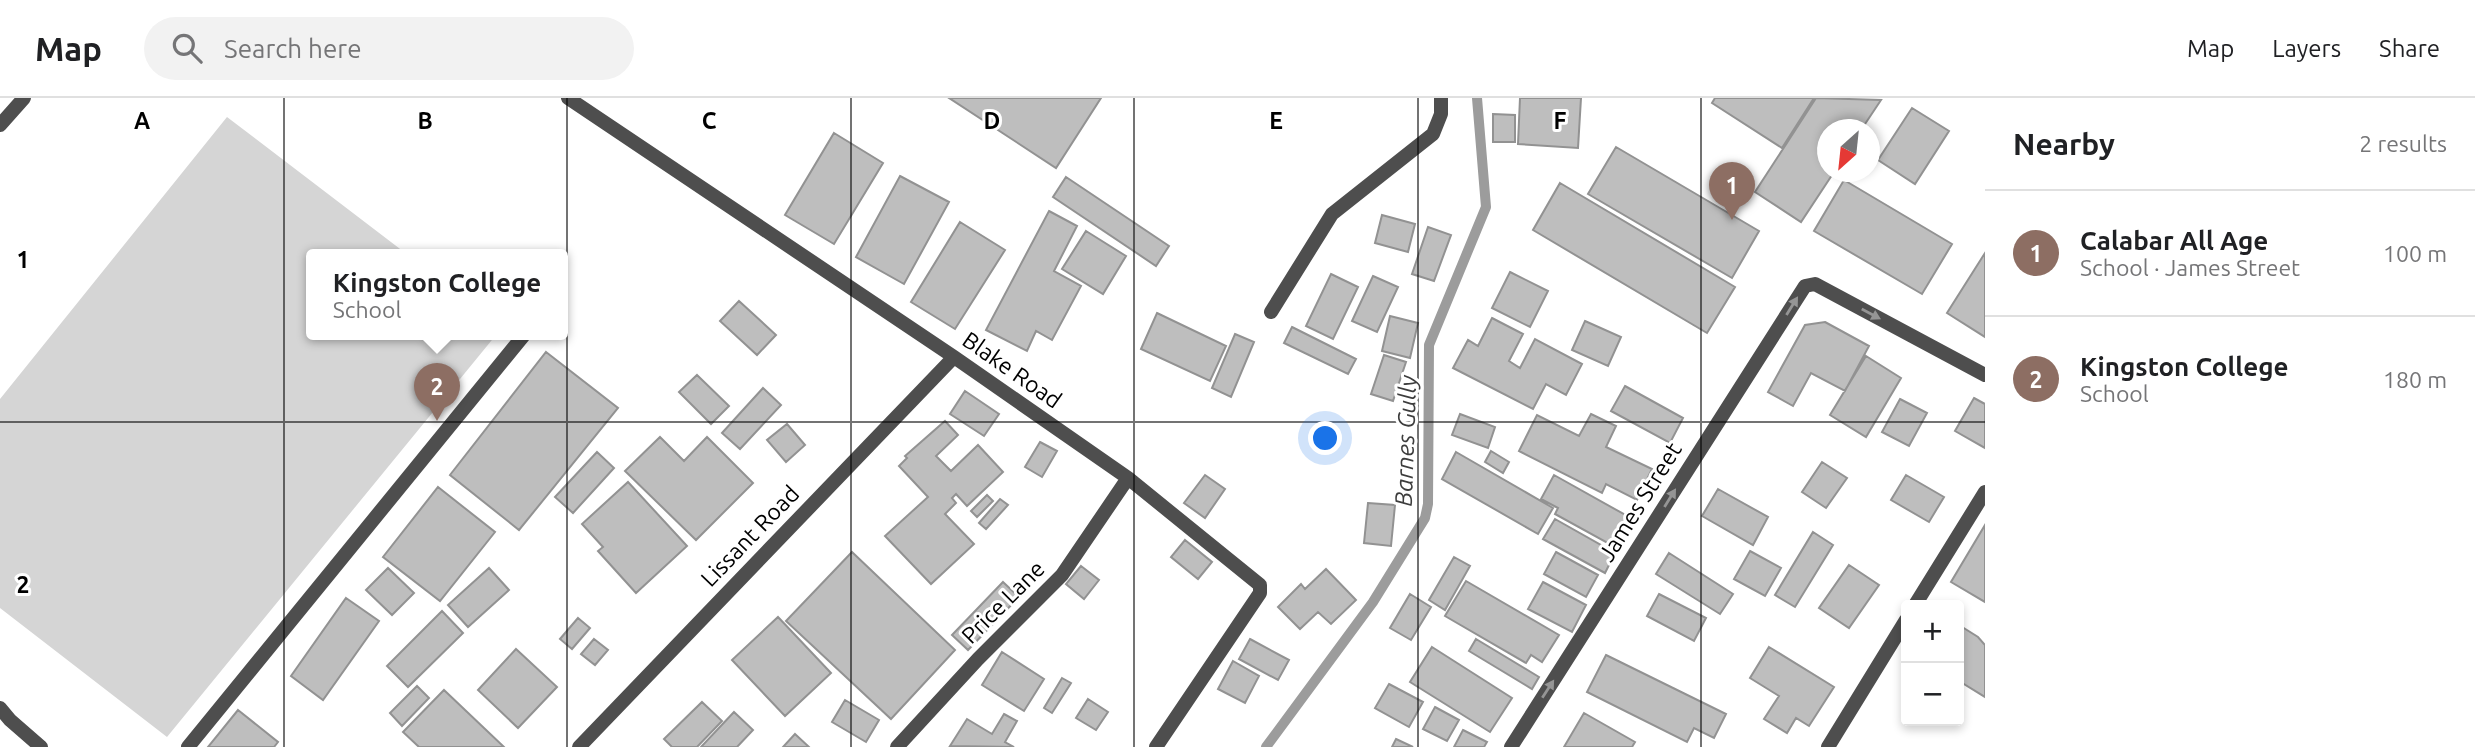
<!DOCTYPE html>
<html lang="en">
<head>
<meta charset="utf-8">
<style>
  body { margin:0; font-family:Ubuntu,sans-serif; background:#f2f2f2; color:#202124 }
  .controls { position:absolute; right:21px; bottom:21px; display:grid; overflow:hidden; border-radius:7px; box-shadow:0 4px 10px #0003 }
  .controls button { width:63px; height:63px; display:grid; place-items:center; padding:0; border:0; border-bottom:2px solid #e0e0e0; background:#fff; color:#202124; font:35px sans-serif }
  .compass { position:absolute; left:1817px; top:21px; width:63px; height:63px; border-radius:50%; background:#fff; box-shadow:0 4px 10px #0003; rotate:207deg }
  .you { position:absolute; left:1326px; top:341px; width:24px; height:24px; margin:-18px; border:5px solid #fff; border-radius:50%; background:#1a73e8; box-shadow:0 0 0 10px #1a73e833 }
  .badge { display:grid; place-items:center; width:46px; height:46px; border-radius:50%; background:#ea580c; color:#fff; font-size:23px; font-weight:700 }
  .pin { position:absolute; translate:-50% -58px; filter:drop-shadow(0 2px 4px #0008) }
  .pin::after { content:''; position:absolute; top:37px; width:24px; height:21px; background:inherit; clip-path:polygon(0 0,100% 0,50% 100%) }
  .popup { position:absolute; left:306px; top:151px; width:262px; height:91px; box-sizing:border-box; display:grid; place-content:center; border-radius:7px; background:#fff; filter:drop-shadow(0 2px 5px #0005); font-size:23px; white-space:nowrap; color:#757577 }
  .popup b { font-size:26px; color:#202124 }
  .popup::after { content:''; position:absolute; left:50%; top:100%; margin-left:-14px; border:14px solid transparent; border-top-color:#fff }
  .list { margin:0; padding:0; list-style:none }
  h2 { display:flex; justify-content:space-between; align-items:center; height:91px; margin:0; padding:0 28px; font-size:30px }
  h2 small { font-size:23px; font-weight:400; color:#757577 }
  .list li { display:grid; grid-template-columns:46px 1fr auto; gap:21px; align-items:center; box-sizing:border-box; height:126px; padding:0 28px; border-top:2px solid #e0e0e0 }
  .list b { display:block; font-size:26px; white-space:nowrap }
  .list p { margin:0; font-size:23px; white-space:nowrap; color:#757577 }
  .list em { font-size:23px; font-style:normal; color:#757577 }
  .icon { flex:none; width:38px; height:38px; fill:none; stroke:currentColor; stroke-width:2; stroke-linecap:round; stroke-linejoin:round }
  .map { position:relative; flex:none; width:1985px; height:649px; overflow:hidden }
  header { display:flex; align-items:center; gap:42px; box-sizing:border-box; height:98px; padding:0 35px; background:#fff; border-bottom:2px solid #e0e0e0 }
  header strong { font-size:33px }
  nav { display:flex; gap:38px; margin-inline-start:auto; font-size:24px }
  .search { width:490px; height:63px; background:#f2f2f2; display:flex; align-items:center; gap:18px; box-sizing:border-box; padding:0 24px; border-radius:38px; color:#757577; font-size:26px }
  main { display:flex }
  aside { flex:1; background:#fff }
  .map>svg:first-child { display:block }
  .green { fill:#d5d5d5 }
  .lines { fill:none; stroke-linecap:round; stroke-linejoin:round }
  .stream { stroke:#9c9c9c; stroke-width:10 }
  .building { fill:#bebebe; stroke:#929292; stroke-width:2 }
  .service { stroke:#4e4e4e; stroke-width:14 }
  .minor { stroke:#4e4e4e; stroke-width:14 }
  .oneway { fill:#959595 }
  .grid { fill:none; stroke:#000; stroke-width:2; stroke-opacity:0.55 }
  .labels { text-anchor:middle; stroke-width:6; stroke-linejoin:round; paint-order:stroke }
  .street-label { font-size:23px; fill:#000; stroke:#fff }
  .water-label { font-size:24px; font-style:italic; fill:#3d3d3d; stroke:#fff }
  .grid-label { font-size:23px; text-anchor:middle; font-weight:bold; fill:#000; stroke:#fff; stroke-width:6; stroke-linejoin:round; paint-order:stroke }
</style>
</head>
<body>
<header>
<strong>Map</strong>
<div class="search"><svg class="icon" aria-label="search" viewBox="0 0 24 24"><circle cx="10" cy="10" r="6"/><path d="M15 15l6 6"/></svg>Search here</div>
<nav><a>Map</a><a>Layers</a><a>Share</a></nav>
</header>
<main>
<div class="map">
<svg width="1985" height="649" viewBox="0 0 1985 649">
  <rect width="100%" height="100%" fill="#fff"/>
  <path class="green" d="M227 19 408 157H311V237H496L167 639 0 510V301Z"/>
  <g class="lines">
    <path class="stream" d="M1266 649 1373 504 1425 420 1428 406 1429 247 1486 109 1477 0"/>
  </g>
  <path class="building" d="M949 0H1101L1056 70Z
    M1520 0H1581L1578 50 1518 46Z
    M1715 0H1814L1782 50 1712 5Z
    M1816 0 1881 2 1861 32H1828V74H1834L1801 124 1755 94Z
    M1912 10 1949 33 1915 86 1878 62Z
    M1493 16 1515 17V44H1493Z
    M834 35 883 65 834 146 785 117Z
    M1616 49 1759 133 1732 180 1588 96Z
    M900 78 949 104 904 186 856 159Z
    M1066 79 1169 148 1156 168 1053 99Z
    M1844 82 1952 146 1922 196 1814 133Z
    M1560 85 1735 189 1707 235 1533 132Z
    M1049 113 1077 128 1054 173 1081 188 1052 242 1036 233 1027 253 986 232Z
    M1382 117 1415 126 1408 154 1375 145Z
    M960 124 1005 152 955 231 911 204Z
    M1428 129 1451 137 1434 183 1412 176Z
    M1086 133 1126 158 1103 196 1062 171Z
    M1985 155V239L1947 215Z
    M1510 174 1548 193 1530 229 1492 210Z
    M1331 176 1358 189 1333 241 1306 228Z
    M1373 178 1398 189 1377 234 1352 223Z
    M739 203 776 237 757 257 720 223Z
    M1157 215 1226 248 1210 283 1141 251Z
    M1390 218 1418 225 1410 260 1382 253Z
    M1492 220 1523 236 1509 263 1520 270 1535 241 1582 266 1566 297 1546 286 1533 311 1453 270 1468 242 1478 248Z
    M1585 223 1621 239 1608 268 1572 252Z
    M1825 224 1869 248 1845 293 1811 275 1793 308 1768 294 1805 227Z
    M1292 229 1356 261 1348 276 1284 245Z
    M1235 236 1254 244 1231 299 1212 290Z
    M546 254 618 310 519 432 450 377Z
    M1384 257 1406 264 1393 303 1371 296Z
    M1866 258 1901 280 1866 339 1830 317Z
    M697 277 729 308 711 326 679 294Z
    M1625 288 1683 320 1670 345 1611 313Z
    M763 290 781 307 740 351 722 335Z
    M965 293 999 316 984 338 950 316Z
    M1974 300 1985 306V350L1955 333Z
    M1900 301 1927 315 1909 348 1882 334Z
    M1460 316 1495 329 1488 350 1452 337Z
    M1591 316 1616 328 1606 349 1652 371 1637 402 1606 386 1602 395 1519 353 1537 317 1579 338Z
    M945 323 958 337 936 358 951 373 978 347 1003 374 967 408 956 396 952 400 956 405 945 416 974 446 931 486 885 438 928 399 899 368 907 360 905 358Z
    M787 326 805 347 786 364 767 342Z
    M660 339 684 363 707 339 753 385 696 442 625 373Z
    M1040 344 1057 353 1042 379 1025 369Z
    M1491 353 1509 364 1503 375 1485 364Z
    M597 354 614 370 573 415 555 399Z
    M1456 354 1553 410 1538 436 1442 381Z
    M1822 364 1847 380 1826 410 1802 394Z
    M1205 377 1225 391 1205 420 1184 405Z
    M1554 377 1629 419 1613 448 1555 416 1558 410 1541 401Z
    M1906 377 1944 399 1929 424 1891 402Z
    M628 384 687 448 636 495 598 453 603 449 582 426Z
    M438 389 495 434 440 503 383 459Z
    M1718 391 1768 419 1753 447 1702 418Z
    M987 397 993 403 977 419 971 413Z
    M1000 401 1008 407 986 431 979 425Z
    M1368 405 1395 407 1391 448 1364 445Z
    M1555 421 1615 455 1605 475 1543 441Z
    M1985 427V504L1951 484Z
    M1813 434 1833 447 1795 509 1775 497Z
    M1185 442 1212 464 1198 481 1171 459Z
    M1750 453 1781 470 1765 498 1734 481Z
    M852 454 955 552 891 621 786 523Z
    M1556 454 1598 477 1586 499 1544 476Z
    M1669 455 1733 496 1720 516 1656 476Z
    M1454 459 1470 468 1445 512 1429 502Z
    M1849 467 1879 487 1849 530 1819 510Z
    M1081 468 1099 482 1084 501 1066 486Z
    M388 470 414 495 392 517 366 492Z
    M489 470 509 492 468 529 448 507Z
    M1326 471 1356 502 1331 526 1318 514 1300 531 1278 509 1301 486 1305 491Z
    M1466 483 1559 537 1542 564 1531 557 1526 565 1445 518Z
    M1003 484 1019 499 968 552 952 537Z
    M1543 484 1586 507 1572 534 1528 511Z
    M1410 496 1431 509 1411 542 1390 530Z
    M1659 496 1706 520 1694 543 1647 518Z
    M346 500 379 523 323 602 291 578Z
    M442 513 463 535 408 589 387 568Z
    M778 519 831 575 785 618 732 562Z
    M578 520 590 530 572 551 560 541Z
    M1959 527 1978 539 1985 547V599L1959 583Z
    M594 541 608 552 595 567 581 556Z
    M1250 541 1289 562 1278 582 1239 561Z
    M1476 541 1539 579 1532 591 1469 553Z
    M1432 549 1512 600 1490 634 1410 584Z
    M1769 549 1834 589 1809 628 1796 620 1787 635 1764 621 1779 598 1750 580Z
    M516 551 557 589 518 630 478 592Z
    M1002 554 1044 581 1024 613 982 587Z
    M1606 557 1726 616 1714 640 1694 630 1687 644 1587 594Z
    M1233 563 1259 578 1245 605 1218 591Z
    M1062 580 1071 585 1052 615 1044 610Z
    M1389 586 1423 604 1409 629 1375 610Z
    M417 588 429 600 402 628 390 615Z
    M444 592 504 649H419L403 634Z
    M1088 601 1108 614 1096 632 1076 620Z
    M845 602 879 622 866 644 832 624Z
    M702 604 722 623 697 649H672L664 641Z
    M1435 609 1459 622 1447 643 1423 631Z
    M238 612 278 644 274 649H208Z
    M734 614 753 632 737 649H701Z
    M1584 615 1635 644 1632 649H1564Z
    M1004 616 1017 623 1005 644 1014 649 950 648 967 621 992 636Z
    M1463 632 1487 644 1484 649H1454Z
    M795 636 809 649H783Z
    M1396 641 1413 649H1392Z"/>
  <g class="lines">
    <path class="service" d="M1271 214 1332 116 1433 36 1441 16V0
      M0 610 10 622 41 649
      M188 649 524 237"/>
    <path class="minor" d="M568 0 954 259 1128 380 1260 487V495L1156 649
      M0 27 24 0
      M1915 507 1985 394
      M579 649 954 259
      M897 649 978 561 1062 477 1128 380
      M1511 649 1805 188 1815 186 1985 277
      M1828 649 1906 522"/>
  </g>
  <defs><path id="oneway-solid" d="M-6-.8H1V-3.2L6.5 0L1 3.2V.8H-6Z" transform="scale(1.75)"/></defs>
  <g class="oneway">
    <use href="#oneway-solid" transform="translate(1792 208) rotate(-58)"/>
    <use href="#oneway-solid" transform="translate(1871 216) rotate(28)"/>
    <use href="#oneway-solid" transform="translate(1670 400) rotate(-58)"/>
    <use href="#oneway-solid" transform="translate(1548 591) rotate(-57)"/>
  </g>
  <path class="grid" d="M284 0V649M567 0V649M851 0V649M1134 0V649M1418 0V649M1701 0V649M0 324H1985"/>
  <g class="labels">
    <g class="street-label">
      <text transform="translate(1012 272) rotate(35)" y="8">Blake Road</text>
      <text transform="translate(1640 404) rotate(-58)" y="8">James Street</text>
      <text transform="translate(750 438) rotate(-46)" y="8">Lissant Road</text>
      <text transform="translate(1003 504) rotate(-45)" y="8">Price Lane</text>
    </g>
    <g class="water-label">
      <text transform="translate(1406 343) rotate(-88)" y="8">Barnes Gully</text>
    </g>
  </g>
  <g class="grid-label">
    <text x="142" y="31">A</text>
    <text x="425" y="31">B</text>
    <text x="709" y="31">C</text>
    <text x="992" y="31">D</text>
    <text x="1276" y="31">E</text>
    <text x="1560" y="31">F</text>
    <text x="23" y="170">1</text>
    <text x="23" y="495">2</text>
  </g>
</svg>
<div class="controls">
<button>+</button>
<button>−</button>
</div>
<svg class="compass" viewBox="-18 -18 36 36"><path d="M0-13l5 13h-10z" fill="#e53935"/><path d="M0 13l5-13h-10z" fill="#757577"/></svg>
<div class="you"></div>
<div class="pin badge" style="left:1732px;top:122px;background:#8d6e63">1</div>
<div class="pin badge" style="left:437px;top:323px;background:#8d6e63">2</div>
<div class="popup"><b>Kingston College</b>School</div>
</div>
<aside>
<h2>Nearby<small>2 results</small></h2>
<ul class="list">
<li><span class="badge" style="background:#8d6e63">1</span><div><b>Calabar All Age</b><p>School · James Street</p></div><em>100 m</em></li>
<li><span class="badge" style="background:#8d6e63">2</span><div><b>Kingston College</b><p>School</p></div><em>180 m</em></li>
</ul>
</aside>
</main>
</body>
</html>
